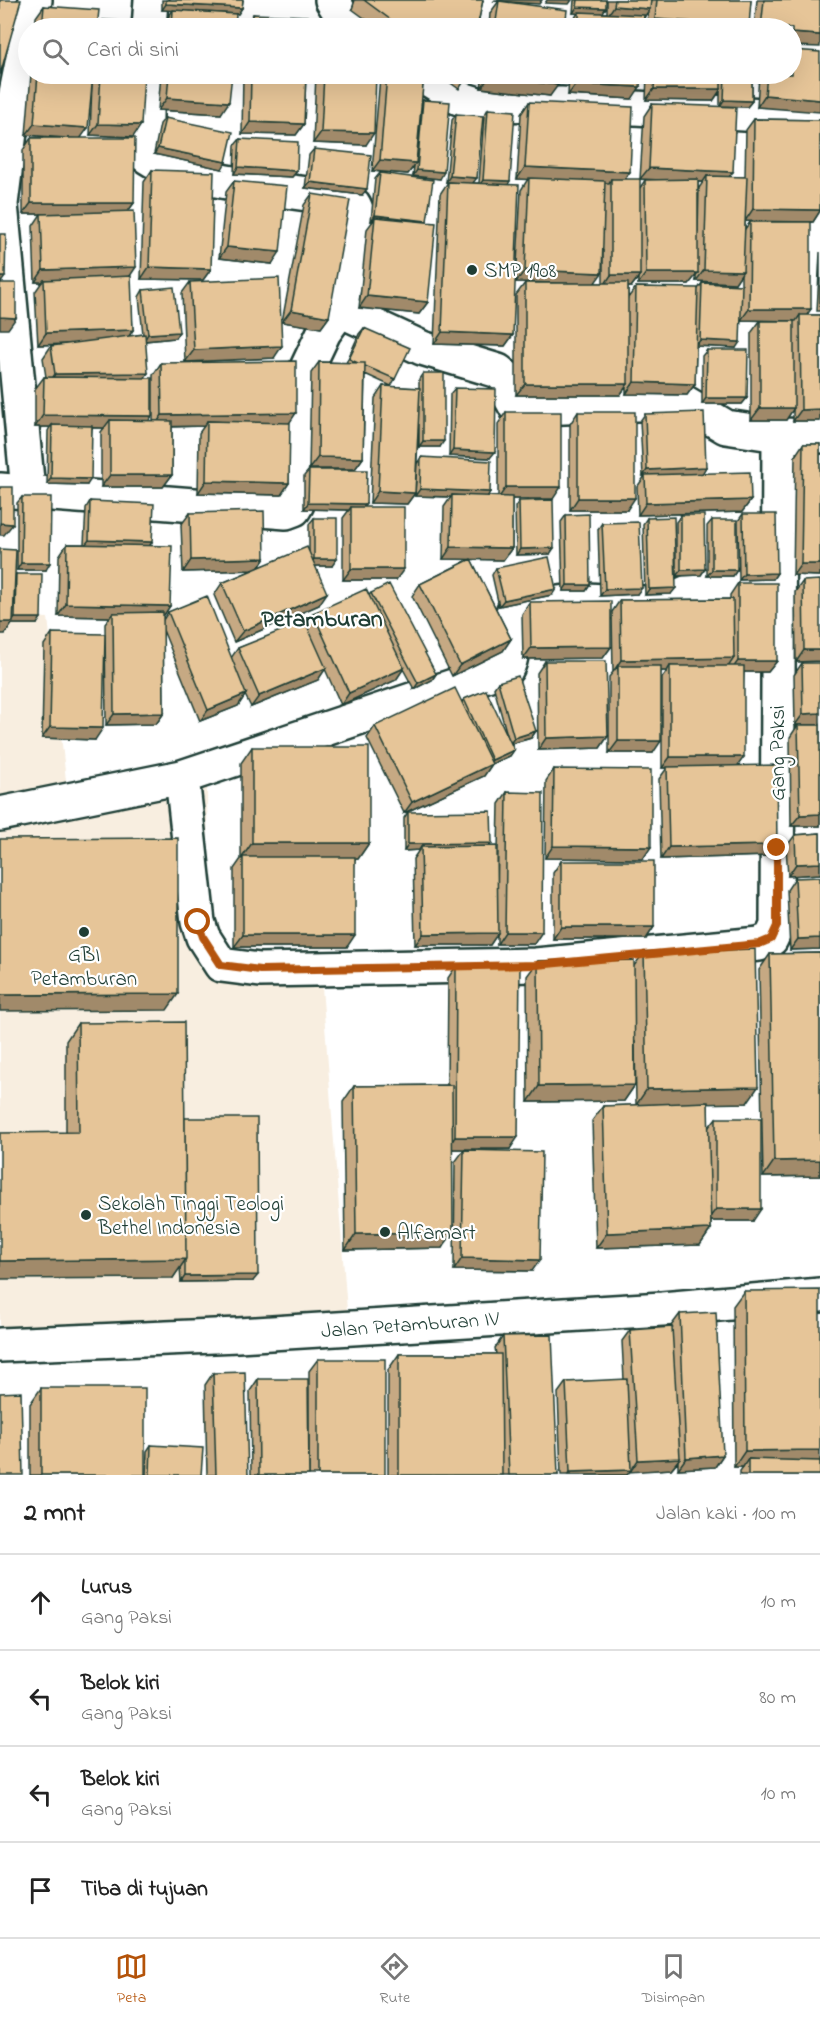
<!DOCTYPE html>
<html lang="id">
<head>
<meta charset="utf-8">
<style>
  body { margin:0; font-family:"Indie Flower",sans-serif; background:#f2f2f2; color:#222 }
  .stop { position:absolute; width:18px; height:18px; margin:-14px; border:4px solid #b45309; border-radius:50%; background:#fff }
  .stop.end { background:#b45309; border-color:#fff; box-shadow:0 2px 6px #0008 }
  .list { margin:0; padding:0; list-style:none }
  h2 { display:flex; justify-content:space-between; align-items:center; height:78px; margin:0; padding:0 24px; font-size:26px }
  h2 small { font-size:20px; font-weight:400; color:#767676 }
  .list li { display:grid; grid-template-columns:39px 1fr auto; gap:18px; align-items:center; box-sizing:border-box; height:96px; padding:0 24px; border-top:2px solid #e0e0e0 }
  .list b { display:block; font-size:22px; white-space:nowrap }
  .list p { margin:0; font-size:20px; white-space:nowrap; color:#767676 }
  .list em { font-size:20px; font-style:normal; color:#767676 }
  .icon { flex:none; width:33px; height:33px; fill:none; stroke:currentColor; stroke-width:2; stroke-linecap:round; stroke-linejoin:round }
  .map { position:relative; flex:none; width:820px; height:1475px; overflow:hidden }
  .search { position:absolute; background:#fff; box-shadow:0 6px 24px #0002; left:18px; right:18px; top:18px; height:66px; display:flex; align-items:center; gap:15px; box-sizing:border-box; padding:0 21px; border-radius:33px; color:#767676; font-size:22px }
  .sheet { height:462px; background:#fff }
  nav { display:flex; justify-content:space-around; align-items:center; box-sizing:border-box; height:84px; border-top:2px solid #e0e0e0; background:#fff; font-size:16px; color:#767676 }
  nav a { display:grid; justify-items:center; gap:3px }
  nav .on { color:#b45309 }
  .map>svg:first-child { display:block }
  .built { fill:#f8eee0 }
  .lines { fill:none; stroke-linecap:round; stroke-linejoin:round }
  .minor-casing { stroke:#1f3d34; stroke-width:38 }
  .minor { stroke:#fff; stroke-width:33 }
  .wall { fill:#c6a983; stroke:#1f3d34; stroke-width:1.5; fill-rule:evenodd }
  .shaded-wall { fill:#a18a6a; stroke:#1f3d34; stroke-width:1.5 }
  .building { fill:#e6c598; stroke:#1f3d34; stroke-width:1.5 }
  .route { stroke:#b45309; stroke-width:8 }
  .poi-dot { fill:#1f3d34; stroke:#fff; stroke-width:2 }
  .labels { text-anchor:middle; stroke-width:4.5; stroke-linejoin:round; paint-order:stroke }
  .poi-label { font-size:21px; fill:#1f3d34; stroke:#fff; text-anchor:start }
  .street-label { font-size:21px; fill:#1f3d34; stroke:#fff }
  .quarter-label { font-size:24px; font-weight:bold; fill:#1f3d34; stroke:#fff }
</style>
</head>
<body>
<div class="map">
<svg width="820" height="1475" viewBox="0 0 820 1475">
  <rect width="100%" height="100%" fill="#fff"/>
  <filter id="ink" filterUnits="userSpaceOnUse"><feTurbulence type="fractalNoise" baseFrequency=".0167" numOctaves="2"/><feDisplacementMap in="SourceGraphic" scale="12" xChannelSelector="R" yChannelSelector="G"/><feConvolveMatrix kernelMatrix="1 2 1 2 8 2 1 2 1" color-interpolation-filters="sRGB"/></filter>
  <g filter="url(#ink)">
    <path class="built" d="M0 615 48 618 67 789 207 787 209 978 321 974 349 1336 0 1362Z"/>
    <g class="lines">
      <defs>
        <path id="minor" d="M332 0 342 16 357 28
          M29 28 35 0
          M149 28 151 0
          M420 74 459 98 481 105 561 104 820 118
          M340 310 422 348 498 371 510 381 511 398 517 409 684 402 726 427 779 435 820 436
          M0 490 286 512 294 509 297 504 305 372 324 332 340 310 357 212 354 205 344 199C300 192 174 181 145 155L147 74
          M28 491 1 204 13 108 28 33
          M182 777 198 922 203 937 221 965 260 970 536 965 759 944 771 939 777 926 779 435
          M0 814 182 777 507 668C518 648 505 627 515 608L586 600 662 604 699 587 777 584
          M0 1345 238 1335 662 1309 820 1295"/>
      </defs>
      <use href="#minor" class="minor-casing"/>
      <use href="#minor" class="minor"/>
    </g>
    <path class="wall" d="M162 0H243L242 8 238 14 181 11 235 28H165V22L173 10H162Z
      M355 0H483L477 28H378L352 9Z
      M574 0H606L602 13H607V0H751L747 28H647L648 11 644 18 643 28H571V24L578 13H573Z
      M757 0H820L792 28H754Z
      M499 1 565 28H489L490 13Z
      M44 6 97 28 103 20 146 28H35L36 17Z
      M253 14 307 28H245V26Z
      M820 52 757 107 759 74H792Z
      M31 74H144L133 137 90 135 92 83 81 138 134 203 128 211 129 276 133 330 129 336 143 334 139 297 143 290 175 338 145 341V378L149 421H153V375L161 363 289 423V483L281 495 198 493 199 433 204 426 172 427V475L163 487H101V432L104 428H92L87 485 47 484 48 431 50 427H35V389L44 377H46L43 358 51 346 71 344 38 345 35 292 42 282H35L33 226 41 214H23V150L31 138H66L26 135Z
      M161 74H232L221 114 158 110Z
      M243 74H306L304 124 296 135 242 134Z
      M316 74H376L366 145 313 143Z
      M382 74H424L421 102 423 100 440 179 413 176 414 166 408 174 372 171 380 77Z
      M438 74H468L467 77 459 89Z
      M483 74H559L550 96 481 88Z
      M569 74H641L632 99 568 95Z
      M647 74H752V101L747 107 720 106V91L713 101 646 100Z
      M529 102 625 179 640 188 645 180H650L640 179 644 116 652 104 729 177H745L746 130 754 119 820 120V211L813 222 745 221V229L750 222 807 315H820V421H793V409L786 420H751V333L760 321H782L741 320 736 348 696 346 695 384 687 395 626 394V387L620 395H516V295L525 283H559L516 282 521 190 528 179H517L521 114ZM698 182H703L699 188 698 233ZM603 250V283H595ZM741 274V285L702 283 698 289 636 287 628 298V287H631L638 278V284H689L696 275V281L735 283Z
      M488 109 508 184 513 335 505 346 434 344 440 194 448 182 453 183 446 182 452 120 456 114 473 183H479L484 116Z
      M165 118 222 169 154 154 160 124Z
      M240 139 297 171 292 177 234 174 235 145Z
      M314 149 362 195 305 188 309 155Z
      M152 170 211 269 203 280 141 279 144 182Z
      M380 173 426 222 428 302 419 314 359 308 367 229 373 221H371L375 179Z
      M234 181 272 264 219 258 226 192Z
      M312 194 329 317 321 328 282 322 304 205Z
      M820 252V311H817Z
      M190 282 274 358 185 362 182 293Z
      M364 328 395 379 391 386 365 374 363 458 355 469H309L311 373 319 362 346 363 359 334Z
      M707 350 747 398 742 404H702V356Z
      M423 373 440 447H419V424L415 493 407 504 370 503 375 398 383 386 419 388V379Z
      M455 388 490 458 449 456 450 394Z
      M506 412 553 499H512V548L503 560 471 559 511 639 503 651 452 676 412 596 420 584 470 559H443L444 507 451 497 415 496 417 464 421 457 490 492 487 496H498V424Z
      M578 412 627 510H570V424Z
      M645 414 706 467 702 473 751 500 742 512 638 515 637 487 645 476H643L640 421Z
      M803 444H820V576L793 575 795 456Z
      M309 470 364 507 396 580H343V518L349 510 304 509V476Z
      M22 497 46 570H17V503Z
      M90 501 152 542 150 545 170 606 163 616V620L168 612 231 658 238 648 306 623 313 613 369 595 371 593 436 674 432 680 414 689 403 669 396 680 341 705 325 669 318 680 251 707 245 695 238 706 200 721 163 630 164 713 156 724 106 725 105 624 110 617 58 616 59 556 67 544H84L86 508Z
      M519 501 550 554 516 555 515 507Z
      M190 513 265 558 259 567 309 552V524L314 518 332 566H315L319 605 234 642 214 595 222 583 253 570 183 572 181 525Z
      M743 514 777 573 773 579 739 580 738 521Z
      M566 515 590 585 586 591H563L561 522Z
      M681 515 705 569 701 575 676 576V522Z
      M647 518 671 594 645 595 643 524Z
      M712 520 737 570 733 576H707V526Z
      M602 523 637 594 600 596 598 529Z
      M496 568 552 595 499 606 492 575Z
      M16 574 37 624H12L5 634 15 576Z
      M803 581 820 661 796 662 795 592Z
      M738 583 777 661 768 672H744L738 766 769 856 661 859 659 779 667 768H662V678L667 671H661L653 753H609V677L613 672 612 612 620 600 730 599V595Z
      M530 602 611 647 603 658 523 659 522 614Z
      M52 633 95 740 42 738 44 645Z
      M545 661 608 736 600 748 538 750 537 673Z
      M802 663 820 725V826H791L790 737 798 725H795L794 675Z
      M498 682 536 731 531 738 511 744 514 750 510 756 492 764 484 776 404 813 367 738 375 726 462 702 464 699 507 735 494 688Z
      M252 747 369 843 358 859H355L347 947H234V869L241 859V763Z
      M554 769 643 859 545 858 546 781Z
      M507 792 534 944H497V934L490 945H415L413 859 419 850 404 851V818L408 812 497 898 499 804Z
      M820 833V874L788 876 786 847 795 835Z
      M561 861 654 927 646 939H553V873Z
      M795 878 820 949 790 950 787 890Z
      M644 952 747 1103H708V1128L716 1118 753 1221H711V1229L700 1245 596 1248 592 1121 603 1106 636 1105 635 1041V1085L624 1101 528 1102 527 976 538 961 634 966Z
      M820 953V1176L763 1177 759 970 770 954Z
      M456 966 510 1149H452L442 1248 345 1250 343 1102 354 1086 447 1085 448 978Z
      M78 1023 185 1118 253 1281 181 1282 180 1267 173 1278 66 1132V1041Z
      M464 1150 532 1271 454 1270 455 1162Z
      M744 1291 820 1475H740V1471L743 1467H734L733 1306Z
      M680 1314 723 1455 715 1467 678 1469V1461L671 1469 630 1471 627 1475H561L558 1393 566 1382 624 1380 622 1341 630 1330 672 1327 671 1326Z
      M503 1336 558 1475H388V1370L399 1354H496L495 1348Z
      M318 1359 385 1475H309V1371Z
      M213 1373 248 1475H207L205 1385Z
      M258 1379 309 1475H251L250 1391Z
      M41 1388 145 1475H30V1404Z
      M151 1445 201 1475H146L147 1451Z"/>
    <path class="shaded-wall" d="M495 0H542L539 4 494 1Z
      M547 0H572L569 4 545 3Z
      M166 4 242 8 238 14 162 10Z
      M614 6 650 9 642 20 606 18Z
      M577 7 606 8 601 15 573 13Z
      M655 19 749 26 747 28H649Z
      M792 33 820 35V47L792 46Z
      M490 76 558 85 550 96 481 88Z
      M576 84 640 87 632 99 568 95Z
      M654 89H721L713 101 646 100Z
      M765 95 820 100V112L757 107Z
      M167 98 229 102 221 114 158 110Z
      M724 100 752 101 747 107 720 106Z
      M250 122 304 124 296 135 242 134Z
      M34 124 88 128 80 139 26 135Z
      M98 124 141 125 133 137 90 135Z
      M321 132 374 133 366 145 313 143Z
      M158 148 226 162 222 169 154 154Z
      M380 160 416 163 408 174 372 171Z
      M238 167 297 171 292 177 234 174Z
      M525 167 630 172 622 183 611 179 609 183 517 179Z
      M649 168 733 172 724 183 707 176 703 182 640 179Z
      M417 170 444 172 440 179 413 176Z
      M450 176 477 178 472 184 446 182Z
      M483 180 510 181 506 188 479 186Z
      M310 182 367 189 362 195 305 188Z
      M31 203H134L126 214H23Z
      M753 209 820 210V211L813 222 745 221Z
      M375 215 427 221 423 227 375 217 373 221H371Z
      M227 247 280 252 272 264 219 258Z
      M136 267 128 279 44 280 42 282H35L43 270Z
      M149 267 211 269 203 280 141 279Z
      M525 270 602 273 594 284 516 282Z
      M704 270 743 271 735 283 696 281Z
      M646 273H698L689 284H638Z
      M611 275H640L631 287H603Z
      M0 277H5L0 284Z
      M367 296 428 302 419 314 359 308Z
      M749 309H811L803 321 800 315 796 321 741 320Z
      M291 310 329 317 321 328 282 322Z
      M0 317 16 318 8 329H0Z
      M133 330 125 342 38 345 46 333Z
      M179 332 175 338 144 341 148 334Z
      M442 332 513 335 505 346 434 344Z
      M700 340 740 342 736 348 696 346Z
      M282 346 274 358 185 362 194 350Z
      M148 373 140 385 47 386 55 374Z
      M634 382 695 384 687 395 626 394Z
      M525 384H628L620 395H516Z
      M706 398H747L742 404H702Z
      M760 408H794L786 420H751Z
      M820 409V421H793L801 410Z
      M296 413 288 425 207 421 204 426 154 427 162 415Z
      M43 415 152 416 144 428 110 420 104 428 52 427V425L50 427H35Z
      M423 441H444L440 447H419Z
      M453 450 495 452 490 458 449 456Z
      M318 457 363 458 355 469H309Z
      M706 467 702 474 643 476 647 470Z
      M110 475H172L163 487H101Z
      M51 478 91 479 87 485 47 484Z
      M206 481 289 483 281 495 198 493Z
      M506 487H561L553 499H498Z
      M420 489 490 492 486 499 452 495 451 497 415 496Z
      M378 491 415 493 407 504 370 503Z
      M578 498H635L627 510H570Z
      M751 500 742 512 638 515 646 503Z
      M308 503 366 504 362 510 351 507 349 510 304 509Z
      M0 523 13 524 4 535H0Z
      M89 540 152 542 148 548 84 546Z
      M451 547 512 548 503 560 443 559Z
      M554 548 550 554 516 555 520 549Z
      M265 558 257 570 183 572 191 560Z
      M314 559H337L332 566H309Z
      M21 563H50L46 570H17Z
      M801 564H820V576L793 575Z
      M351 569H404L396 580H343Z
      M705 569 701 575 676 576 681 570Z
      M712 570H737L733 576H707Z
      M777 573 773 579 739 580 744 574Z
      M567 585H590L586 591H563Z
      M642 588 637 594 600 596 605 589Z
      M676 588 671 594 645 595 649 589Z
      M556 589 552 595 499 606 504 600Z
      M327 593 319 605 234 642 243 631Z
      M66 604 170 606 162 618 113 613 110 617 58 616Z
      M15 618H41L37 624H12L5 634H0V622H12Z
      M511 639 503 651 452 676 460 665Z
      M611 647 603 658 523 659 531 648Z
      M804 650H820V661L796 662Z
      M734 658 726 670 670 666 667 671H618V666L613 672 621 660Z
      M738 661H777L768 672H730Z
      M326 668 318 680 251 707 259 696Z
      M404 668 396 680 341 705 349 693Z
      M436 674 432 680 414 689 418 683Z
      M246 694 238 706 200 721 208 710Z
      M164 713 156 724 106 725 114 714Z
      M820 713V725H795L803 714Z
      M50 727 103 728 95 740 42 738Z
      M536 731 531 738 510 744 514 738Z
      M608 736 600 748 538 750 546 738Z
      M618 741H661L653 753H609Z
      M514 750 510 756 487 766 492 760Z
      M670 757H744L736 768H662Z
      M492 764 484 776 404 813 412 802Z
      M820 814V826H791L800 815Z
      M252 843H369L358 859H243V857L241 859Z
      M492 843 487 849 421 847 419 850 404 851 408 844Z
      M777 845 769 856 661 859 669 847Z
      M553 846 651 847 643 859 545 858Z
      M820 863V874L788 876 796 864Z
      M561 927H654L646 939H553Z
      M505 932H542L534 944H497Z
      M498 933 490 945H415L423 934Z
      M243 935H355L347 947H234Z
      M820 938V949L790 950 798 939Z
      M178 994 167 1010 0 1011V995Z
      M635 1085 624 1101 528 1102 539 1086Z
      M758 1087 747 1103 636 1105 647 1089Z
      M455 1137H518L510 1149H447Z
      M820 1160V1176L763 1177 774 1161Z
      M716 1209H761L753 1221H707Z
      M711 1229 700 1245 596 1248 607 1233Z
      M453 1233 442 1248 345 1250 356 1234Z
      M462 1258 540 1260 532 1271 454 1270Z
      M186 1259 173 1278 0 1279V1261Z
      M258 1275 253 1281 181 1282 185 1276Z
      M820 1450V1466L748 1459 743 1467H734L745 1451Z
      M723 1455 715 1467 678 1469 686 1458Z
      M680 1458 671 1469 630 1472 638 1460Z
      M631 1470 627 1475H568L570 1472Z"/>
    <path class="building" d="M0 0H21L0 75Z
      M166 0H243L242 8 166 4Z
      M364 0H483L477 28H402Z
      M578 0H606V8L577 7Z
      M615 0H651L650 9 614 6Z
      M657 0H751L749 26 655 19Z
      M764 0H820V35L792 33V28H761Z
      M499 1 567 10 565 28H495Z
      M44 6 99 10 97 28H42Z
      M173 10 236 14 235 28H172Z
      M579 12 644 15 643 28H579Z
      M253 14 308 16 307 28H253Z
      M103 20 146 22V28H103Z
      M792 50 820 52V100L765 95 767 74H792Z
      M38 74H93L88 128 34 124Z
      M101 74H144L141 125 98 124Z
      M169 74H232L229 102 167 98Z
      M251 74H306L304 124 250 122Z
      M324 74H376L374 133 321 132Z
      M387 74H424L416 163 380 160Z
      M490 74H559L558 85 490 76Z
      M577 74H641L640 87 576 84Z
      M655 74H721V89H654Z
      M725 74H752V101L724 100Z
      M423 100 450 102 444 172 417 170Z
      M529 102 633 107 630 172 525 167Z
      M652 104 736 107 733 172 649 168Z
      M488 109 515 111 510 181 483 180Z
      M456 114 483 116 477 178 450 176Z
      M165 118 233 132 226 162 158 148Z
      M754 119 820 120V210L753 209Z
      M31 138H135L134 203H31Z
      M240 139 298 142 297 171 238 167Z
      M314 149 371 155 367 189 310 182Z
      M152 170 214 172 211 269 149 267Z
      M380 173 433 180 427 221 375 215Z
      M707 176 747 177 743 271 704 270Z
      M529 178 605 181 602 273 525 270Z
      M611 179H640V275H611Z
      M698 179V273H646L645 180Z
      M234 181 287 186 280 252 227 247Z
      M448 182 519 185 513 335 442 332Z
      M312 194 350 200 329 317 291 310Z
      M134 211 136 267 43 270 41 214Z
      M375 217 436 223 428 302 367 296Z
      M750 222H811V309H749Z
      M0 234H6L5 277H0Z
      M131 276 133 330 46 333 44 280Z
      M279 278 282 346 194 350 190 282Z
      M0 283H16V318L0 317Z
      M525 283H628V384H525Z
      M702 283 742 285 740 342 700 340Z
      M174 287 179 332 148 334 143 290Z
      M636 287 698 288 695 384 634 382Z
      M800 315H820V409L801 410Z
      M760 321H794V408H760Z
      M364 328 410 348 395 379 365 366V363H358L349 359Z
      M145 334 148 373 55 374 51 346Z
      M707 350H748L747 398H706Z
      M296 361V413L162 415 161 363Z
      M319 362 365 363 363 458 318 457Z
      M423 373H444V441H423Z
      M44 377 152 378V416L43 415Z
      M383 386 420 388 415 493 378 491Z
      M455 388 496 389 495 452 453 450Z
      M506 412H561V487H506Z
      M578 412H635V498H578Z
      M704 412 706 467 647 470 645 414Z
      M110 420 172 421V475H110Z
      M207 421 290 423 289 483 206 481Z
      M52 425 92 426 91 479 51 478Z
      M803 444H820V564H801Z
      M421 457 491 461 490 492 420 489Z
      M309 470H367L366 504 308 503Z
      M750 472 751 500 646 503 645 475Z
      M0 487H13V524L0 523Z
      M452 495 512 497V548L451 547Z
      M22 497H51L50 563H21Z
      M553 500 554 548 520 549 519 501Z
      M90 501 154 504 152 542 89 540Z
      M351 507H404V569H351Z
      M264 511 265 558 191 560 190 513Z
      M589 514 590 585H567L566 515Z
      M743 514H776L777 573 744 574Z
      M681 515H704L705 569 681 570Z
      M674 517 676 588 649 589 647 518Z
      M314 518H337V559H314Z
      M712 520H737V570H712Z
      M639 522 642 588 605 589 602 523Z
      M67 544 172 546 170 606 66 604Z
      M307 547 327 593 243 631 222 583Z
      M0 549 16 550 13 622H0Z
      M549 557 556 589 504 600 496 568Z
      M471 559 511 639 460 665 420 584Z
      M16 574H42L41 618H15Z
      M820 580V650H804L803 581Z
      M738 583H777V661H738Z
      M389 584 436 674 418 683 371 593Z
      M366 589 404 668 349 693 313 613Z
      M207 596 246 694 208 710 168 612Z
      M733 599 734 658 621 660 620 600Z
      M611 601V647L531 648 530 602Z
      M163 612 164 713 114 714 113 613Z
      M305 621 326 668 259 696 238 648Z
      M52 633 105 634 103 728 50 727Z
      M545 661H606L608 736 546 738Z
      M802 663H820V713L803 714Z
      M618 666H661V741H618Z
      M670 666H744V757H670Z
      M518 676 536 731 514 738 498 682Z
      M455 688 492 764 412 802 375 726Z
      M486 690 514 750 492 760 464 699Z
      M798 725H820V814L800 815Z
      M252 747H369V843H252Z
      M776 765 777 845 669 847 667 767Z
      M554 769 651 770V847L553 846Z
      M507 792 543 793 542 932H505Z
      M491 811 492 843 408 844V812Z
      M820 833V863L796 864 795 835Z
      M178 838V994L0 995V839Z
      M497 846 498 933 423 934 421 847Z
      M243 857H355V935H243Z
      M561 861H654V927H561Z
      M820 877V938L798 939 795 878Z
      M755 949 758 1087 647 1089 644 952Z
      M820 953V1160L774 1161 770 954Z
      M634 960 635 1085 539 1086 538 961Z
      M456 966 520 967 518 1137H455Z
      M184 1022 186 1259 0 1261V1133L79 1132 78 1023Z
      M452 1085 453 1233 356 1234 354 1086Z
      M708 1102 711 1229 607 1233 603 1106Z
      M185 1118H257L258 1275 185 1276V1261L186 1259Z
      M716 1118H761V1209H716Z
      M464 1150 542 1152 540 1260 462 1258Z
      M820 1290V1450L745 1451 744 1291Z
      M716 1312 723 1455 686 1458 680 1314Z
      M672 1327 680 1458 638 1460 630 1330Z
      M552 1335 558 1475H509L503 1336Z
      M399 1354H501L502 1475H399Z
      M318 1359H385V1475H318Z
      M245 1372 248 1475H216L213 1373Z
      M258 1379H308L309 1475H259Z
      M627 1379 631 1470 570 1472 566 1382Z
      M41 1388H145V1475H41Z
      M21 1392 23 1475H0V1393Z
      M151 1445 203 1448 201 1475H150Z
      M748 1459 820 1461V1475H748Z"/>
  </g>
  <g class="lines" filter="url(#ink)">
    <path class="route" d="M198 922 203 937 221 965 260 970 536 965 759 944 771 939 777 926V848"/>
  </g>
  <g class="poi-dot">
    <circle cx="472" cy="270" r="6"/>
    <circle cx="84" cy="932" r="6"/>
    <circle cx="86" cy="1215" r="6"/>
    <circle cx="385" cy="1232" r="6"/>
  </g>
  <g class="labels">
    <g class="poi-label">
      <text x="484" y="277">SMP 1908</text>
      <text x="84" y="961" text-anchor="middle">GBI<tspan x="84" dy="24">Petamburan</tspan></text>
      <text x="98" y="1210">Sekolah Tinggi Teologi<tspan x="98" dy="24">Bethel Indonesia</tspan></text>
      <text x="397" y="1239">Alfamart</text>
    </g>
    <g class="street-label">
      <text transform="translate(777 753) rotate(-90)" y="7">Gang Paksi</text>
      <text transform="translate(410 1324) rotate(-4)" y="7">Jalan Petamburan IV</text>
    </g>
    <g class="quarter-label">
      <text x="322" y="626">Petamburan</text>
    </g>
  </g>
</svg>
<div class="stop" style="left:198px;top:922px"></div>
<div class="stop end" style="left:777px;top:848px"></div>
<div class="search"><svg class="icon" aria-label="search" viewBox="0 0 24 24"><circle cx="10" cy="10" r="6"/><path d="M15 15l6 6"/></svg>Cari di sini</div>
</div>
<section class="sheet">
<h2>2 mnt<small>Jalan kaki · 100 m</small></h2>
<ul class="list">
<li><svg class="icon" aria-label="ahead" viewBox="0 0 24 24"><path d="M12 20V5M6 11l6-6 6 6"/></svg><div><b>Lurus</b><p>Gang Paksi</p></div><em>10 m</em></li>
<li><svg class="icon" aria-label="left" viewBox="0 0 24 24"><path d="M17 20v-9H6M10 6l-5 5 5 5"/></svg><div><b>Belok kiri</b><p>Gang Paksi</p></div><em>80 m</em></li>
<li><svg class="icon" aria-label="left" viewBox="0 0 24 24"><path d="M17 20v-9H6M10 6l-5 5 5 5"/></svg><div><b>Belok kiri</b><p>Gang Paksi</p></div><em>10 m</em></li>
<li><svg class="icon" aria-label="arrive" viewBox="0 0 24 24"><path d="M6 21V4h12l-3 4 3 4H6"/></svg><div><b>Tiba di tujuan</b></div></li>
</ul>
</section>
<nav>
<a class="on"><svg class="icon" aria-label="map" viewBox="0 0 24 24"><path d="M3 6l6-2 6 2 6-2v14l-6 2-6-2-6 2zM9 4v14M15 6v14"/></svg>Peta</a>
<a><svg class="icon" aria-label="directions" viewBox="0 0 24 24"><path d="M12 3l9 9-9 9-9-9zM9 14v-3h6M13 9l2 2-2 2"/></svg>Rute</a>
<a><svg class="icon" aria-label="saved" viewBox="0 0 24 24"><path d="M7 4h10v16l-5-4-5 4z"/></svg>Disimpan</a>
</nav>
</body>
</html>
